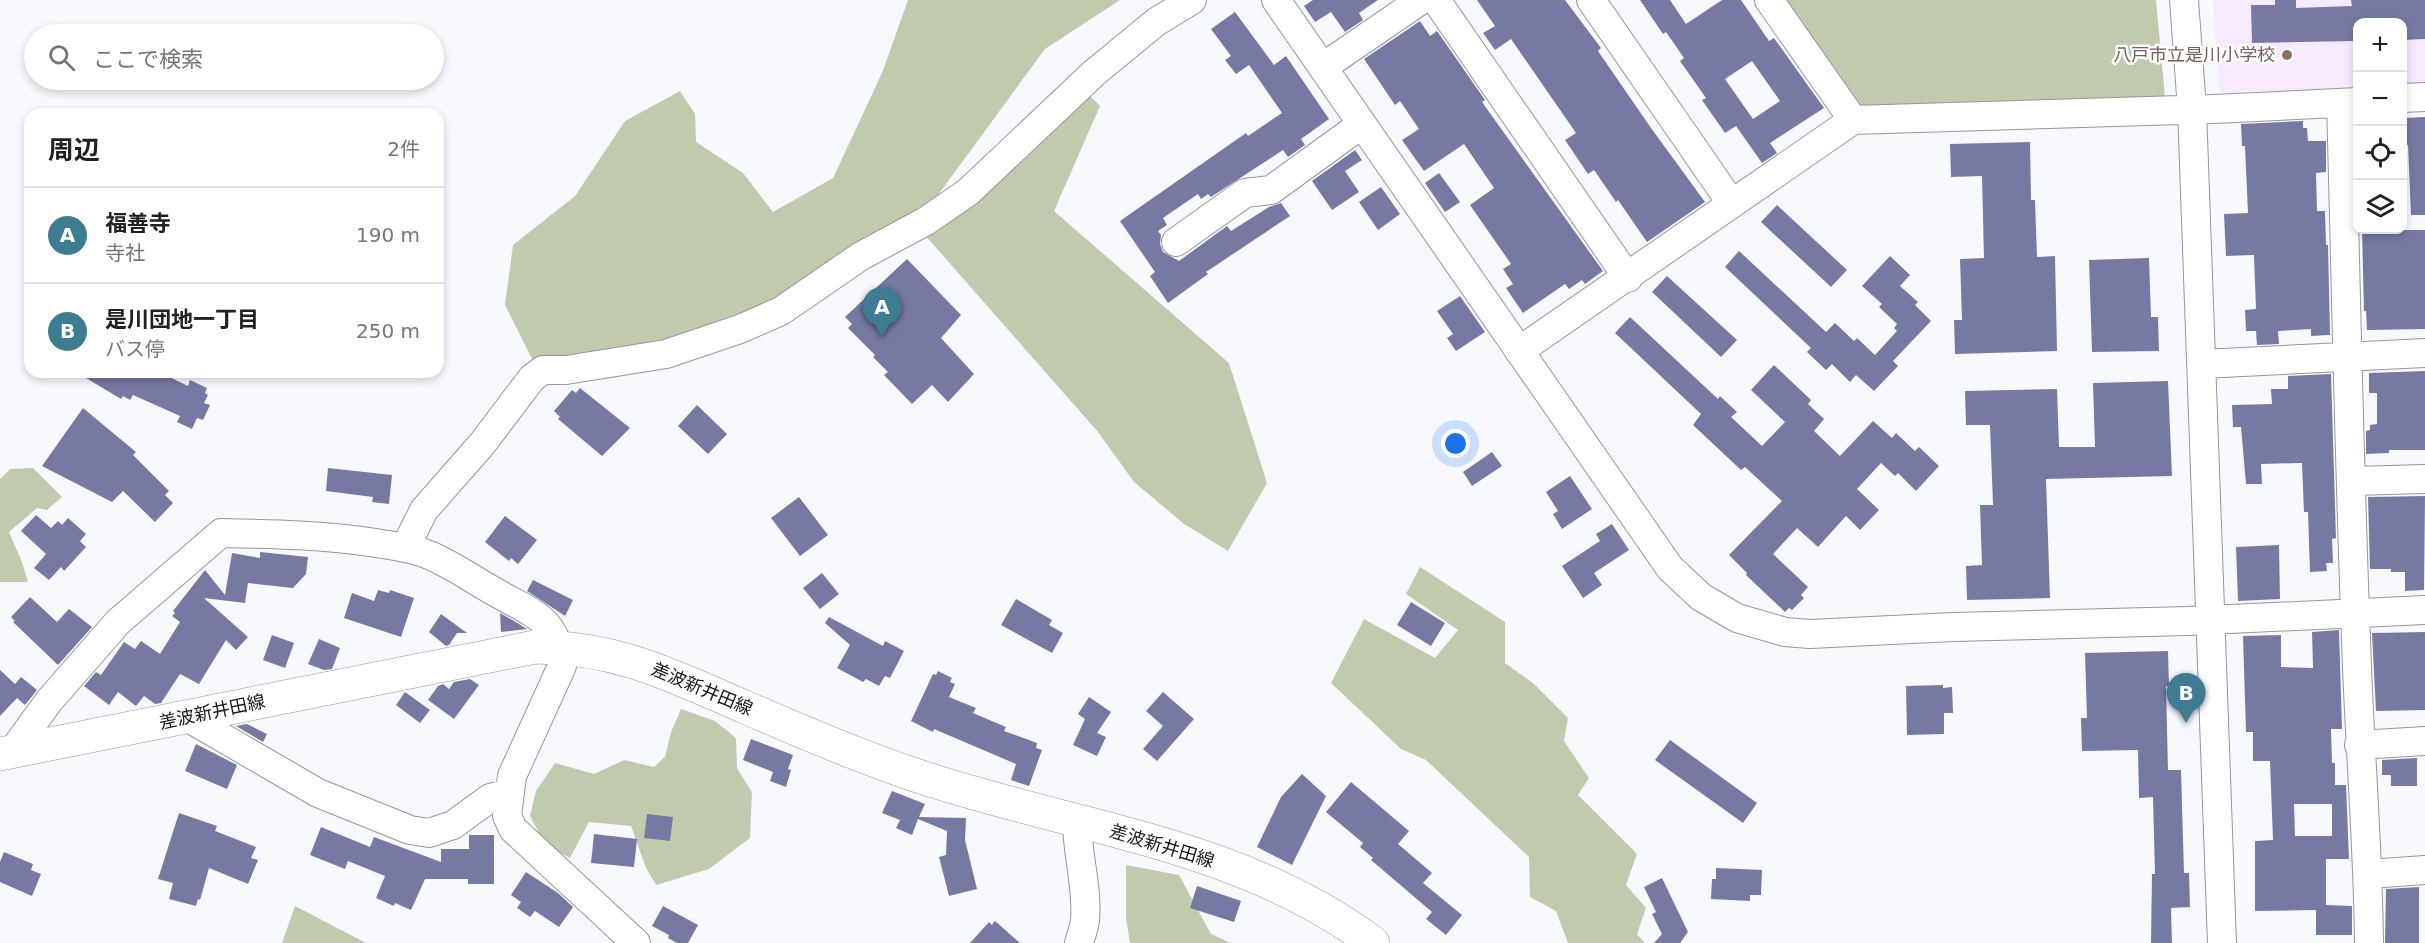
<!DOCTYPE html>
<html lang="ja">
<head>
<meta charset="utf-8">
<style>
  body { margin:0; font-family:"DejaVu Sans","Noto Sans JP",sans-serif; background:#f2f2f2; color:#202124 }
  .controls { position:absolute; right:18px; top:18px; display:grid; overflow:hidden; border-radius:12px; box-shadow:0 3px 9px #0003 }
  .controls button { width:54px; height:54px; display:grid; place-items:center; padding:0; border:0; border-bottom:2px solid #e0e0e0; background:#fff; color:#202124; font:30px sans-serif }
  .you { position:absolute; left:1456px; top:444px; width:21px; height:21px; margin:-15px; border:4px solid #fff; border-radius:50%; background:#1a73e8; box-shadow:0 0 0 9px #1a73e833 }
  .badge { display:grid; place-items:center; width:39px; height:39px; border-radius:50%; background:#3e7c91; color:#fff; font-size:20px; font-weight:700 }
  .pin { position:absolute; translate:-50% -50px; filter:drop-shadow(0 2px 3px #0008) }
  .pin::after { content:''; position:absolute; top:32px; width:21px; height:18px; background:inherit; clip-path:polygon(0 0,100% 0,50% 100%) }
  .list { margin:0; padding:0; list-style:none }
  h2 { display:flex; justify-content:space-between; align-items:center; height:78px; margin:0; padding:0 24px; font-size:26px }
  h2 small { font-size:20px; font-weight:400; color:#757577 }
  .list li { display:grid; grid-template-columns:39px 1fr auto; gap:18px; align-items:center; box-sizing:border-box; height:96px; padding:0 24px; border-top:2px solid #e0e0e0 }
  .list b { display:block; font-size:22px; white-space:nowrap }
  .list p { margin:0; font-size:20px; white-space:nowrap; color:#757577 }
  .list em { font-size:20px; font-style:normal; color:#757577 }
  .icon { flex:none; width:33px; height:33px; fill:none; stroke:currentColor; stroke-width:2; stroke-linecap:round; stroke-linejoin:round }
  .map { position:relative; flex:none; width:2425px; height:943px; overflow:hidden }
  .search { position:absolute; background:#fff; box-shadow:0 3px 9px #0003; left:24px; top:24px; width:420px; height:66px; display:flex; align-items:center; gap:15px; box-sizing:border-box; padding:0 21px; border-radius:33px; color:#757577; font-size:22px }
  .panel { position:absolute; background:#fff; box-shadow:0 3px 9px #0003; left:24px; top:108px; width:420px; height:270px; border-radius:18px }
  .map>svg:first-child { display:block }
  .education { fill:#f7eaff }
  .green { fill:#bfcbac }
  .building { fill:#767aa3; fill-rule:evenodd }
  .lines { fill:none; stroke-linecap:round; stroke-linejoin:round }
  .minor-casing { stroke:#95969b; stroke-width:30 }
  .major-casing { stroke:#95969b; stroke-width:34 }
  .minor { stroke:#fff; stroke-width:28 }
  .major { stroke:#fff; stroke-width:33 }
  .education-dot { fill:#8d6e63; stroke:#fff; stroke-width:2 }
  .labels { text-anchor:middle; stroke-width:5; stroke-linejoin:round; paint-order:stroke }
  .education-label { font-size:18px; fill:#785e54; stroke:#fff; text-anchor:end }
  .street-label { font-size:18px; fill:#18181a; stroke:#fff }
</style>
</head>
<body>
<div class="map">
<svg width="2425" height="943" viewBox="0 0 2425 943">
  <rect width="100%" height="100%" fill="#f8f9ff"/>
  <path class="education" d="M2213 0H2425V87H2403L2402 22H2358L2357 89 2220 93Z"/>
  <path class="green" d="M908 0H1120L1045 49 938 195 791 293 669 340 533 361 505 305 513 245 575 196 625 121 680 91 695 114 696 142 743 173 773 212 833 178 882 73Z
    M1780 0H2156L2165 97 1863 108 1851 103Z
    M1087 93 1100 106 1054 211 1229 363 1267 483 1228 551 1184 524 1134 482 1098 432 924 234Z
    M33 468 62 497 47 510 37 508 9 532 22 562 28 582H0V479L10 469Z
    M1420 567 1505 622V663L1533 683 1568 718 1564 741 1589 778 1578 795 1637 854 1626 885 1646 908 1637 934 1645 943H1568L1556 911 1530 897 1529 857 1426 760 1401 749 1331 683 1364 619 1435 658 1458 630 1406 594Z
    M681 709 715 721 736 738 737 768 752 792 750 838 709 869 656 885 646 868 631 826 589 822 570 858 545 844 530 816 536 791 555 763 594 774 624 760 654 767 665 757 671 732Z
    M1126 865 1179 875 1211 934 1231 943H1130L1126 918Z
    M295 906 366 943H282Z"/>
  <path class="building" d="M1313 0H1378L1359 13 1363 20 1345 32 1331 12 1315 22 1304 6Z
    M1477 0H1565L1601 48 1598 51 1651 128 1705 202 1647 242 1618 200 1616 202 1594 170 1588 174 1565 140 1576 133 1511 39 1495 50 1483 33 1495 26Z
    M1640 0H1670L1686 24 1722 0H1741L1769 41 1774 38 1824 108 1770 143 1777 153 1762 163 1736 126 1725 133 1702 100 1706 98 1680 61 1684 58 1666 32 1663 34ZM1752 61 1780 101 1753 119 1725 79Z
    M2275 0H2296V8L2352 6 2351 0H2425V39L2403 40V22H2358V41L2252 43 2251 5H2275Z
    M1235 12 1274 65 1286 56 1329 119 1301 139 1305 145 1288 157 1283 150 1211 197 1208 194 1201 199 1198 194 1163 218 1167 225 1158 231 1161 235 1160 244 1163 252 1179 261 1227 226 1231 231 1269 207 1281 203 1290 216 1206 272 1208 274 1168 303 1150 276 1155 272 1120 221 1246 133 1248 136 1282 113 1249 65 1236 74 1225 60 1231 56 1211 29Z
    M1420 21 1430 36 1437 31 1485 100 1482 102 1603 271 1585 284 1582 280 1569 289 1565 284 1523 313 1506 288 1513 284 1503 269 1511 264 1470 205 1494 188 1464 144 1424 171 1402 140 1419 129 1400 101 1395 105 1364 59Z
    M2425 117V215H2411L2408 145H2406L2405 118Z
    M2303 121V128H2307L2308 141H2326V172L2316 173 2317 211H2325L2326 245H2328L2330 335 2311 336V329L2278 331 2279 344 2257 345 2256 331H2246L2245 310 2256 309 2254 255 2226 256 2224 214 2248 213 2245 146H2242L2241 124Z
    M2030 142 2031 200H2035L2037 257 2055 256 2057 351 1955 354 1954 320H1962L1960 259 1984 258 1982 176 1951 177 1950 144Z
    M1355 150 1362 160 1345 171 1359 192 1332 210 1312 181Z
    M1439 173 1460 202 1445 212 1425 183Z
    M1381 187 1400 214 1378 230 1359 202Z
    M1777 205 1847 270 1831 287 1761 222Z
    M2362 230H2425V329L2367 330 2366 311H2364Z
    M1739 251 1826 332 1835 323 1854 341 1857 338 1875 355 1897 331 1894 328 1897 324 1879 307 1882 304 1862 286 1890 256 1910 275 1900 286 1918 302 1915 305 1931 321 1893 361 1898 366 1874 391 1856 375 1850 382 1832 364 1826 370 1807 352 1811 348 1725 267Z
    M2149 258 2151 317H2158L2159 351 2092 352 2089 260Z
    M907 259 961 315 941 338 974 374 948 402 932 385 912 404 884 375 888 372 873 357 875 355 848 328 852 324 845 317Z
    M1667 276 1737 340 1721 357 1652 292Z
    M1460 296 1485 332 1456 351 1447 338 1453 334 1437 311Z
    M1630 317 1718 399 1720 396 1737 412 1731 417 1762 446 1785 422 1751 390 1774 365 1811 400 1808 404 1824 419 1814 431 1840 456 1873 421 1892 438 1896 433 1915 451 1919 447 1939 466 1916 491 1898 473 1895 476 1881 463 1857 489 1879 510 1860 530 1846 516 1818 547 1797 528 1773 554 1808 587 1801 595 1804 598 1792 610 1789 608 1785 612 1746 575 1747 573 1729 555 1782 501 1745 467 1741 470 1693 425 1701 414 1615 333Z
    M2425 371V450H2389V453L2366 454V431L2370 430V425L2377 424V393H2369V373Z
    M76 372H159L188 386 190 380 207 388 205 393 208 395 204 403 210 405 203 420 197 418 192 429 177 422 180 416 133 395 130 400 123 396 121 399Z
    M2331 374 2336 538 2332 539 2333 563H2326L2327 571 2310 572 2308 512H2304L2302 463 2261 464 2262 484H2246L2241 427H2233L2232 405 2272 404 2271 389H2288V376Z
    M2168 381 2172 476 2046 479 2050 598 1967 600 1966 566 1982 565 1980 505H1993L1990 425H1966L1965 391 2057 389 2059 447H2095L2093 383Z
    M580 388 630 428 602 456 558 419 560 417 554 411 572 390 576 393Z
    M697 405 727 434 708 454 678 426Z
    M83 408 136 452 133 455 169 491 165 495 173 503 155 522 123 491 112 502 42 466Z
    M1492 452 1502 466 1472 486 1463 472Z
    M328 468 392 475 389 504 372 502 373 497 326 491Z
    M1570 476 1592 509 1562 529 1553 514 1558 511 1546 492Z
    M2425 496 2424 590 2405 591V572H2391V569H2370L2368 497Z
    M799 497 828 535 800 556 771 518Z
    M36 515 51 528 58 521 62 525 68 518 86 534 80 541 86 547 64 571 61 567 49 580 34 568 46 554 21 531Z
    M505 516 537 540 518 564 511 558 509 561 485 542Z
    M1612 524 1629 550 1594 573 1602 585 1583 598 1562 566 1600 541 1596 534Z
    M2279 545 2280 599 2238 601 2236 547Z
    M260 552 308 557 306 574 293 588 248 583 245 603 204 598 248 637 236 650 226 640 199 684 180 674 161 703 155 704 144 696 136 706 118 692 109 705 84 686 96 672 101 675 124 642 135 649 141 641 160 654 180 622 172 616 175 613 173 611 205 570 225 595 232 553 260 558Z
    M822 573 839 594 820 609 803 588Z
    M533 580 573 600 565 616 527 591Z
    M378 590 389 593 390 590 414 598 401 637 344 618 352 593 374 601Z
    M30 597 57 622 69 609 92 627 58 665 13 622 15 621 11 617Z
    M1016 599 1052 620 1049 625 1063 633 1052 653 1001 625Z
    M1411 602 1445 623 1431 646 1397 625Z
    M500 613 514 621 527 629 501 632Z
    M441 614 467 633H457L449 645 446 646 429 632Z
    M829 617 883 646 885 641 904 651 890 678 885 676 879 686 866 679 863 682 837 668 850 645 825 623Z
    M2339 630 2342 729H2331L2332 763H2335V785H2346L2349 859H2326V905L2352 906V935H2316V910L2255 911V841L2273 840 2270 761H2253V732H2246L2243 636 2281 635V667L2313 668 2312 632ZM2294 804H2332V836H2295Z
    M2425 632V710L2376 711 2372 633Z
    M272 635 294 643 285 668 263 660Z
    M319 639 340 648 332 669 324 670 308 664Z
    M2168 651 2169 686H2166L2168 770H2181L2184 873H2189L2190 907 2171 908 2172 943H2151L2152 874H2155L2153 797 2139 798 2138 750 2082 751 2081 718H2087L2085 653Z
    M0 670 15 684 21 677 37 690 25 705 17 698 0 716Z
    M938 671 952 678 950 682 955 684 949 697 976 708 973 713 1006 727 1004 731 1037 743 1036 748 1042 750 1029 786 1011 780 1016 764 934 729 933 732 911 721 933 674 936 675Z
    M470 679 479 685 454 719 428 700 438 686 443 684 449 689 454 682Z
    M1943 685V688L1952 687 1953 713H1944V734L1907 735 1906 686Z
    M405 692 430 710 420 723 396 705Z
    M1163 692 1194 719 1157 761 1143 749 1163 726 1146 711Z
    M1089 697 1111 712 1097 733 1106 737 1097 756 1073 745 1085 719 1078 714Z
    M247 724 267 734 263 742 236 726Z
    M751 739 793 755 788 769 791 770 786 787 770 781 773 772 743 760Z
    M1670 740 1757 803 1743 823 1655 760Z
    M196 744 237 765 227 789 185 771Z
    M2417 758V786H2391V775H2382V760Z
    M1302 774 1326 796 1292 865 1257 847 1281 797Z
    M1351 782 1409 831 1398 844 1432 873 1423 883 1462 915 1446 935 1426 919 1432 912 1371 860 1373 858 1360 847 1363 843 1326 812Z
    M892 791 925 804 919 817 966 818 965 840 977 889 949 896 939 857 946 855 947 831 918 819 912 835 896 828 900 820 882 813Z
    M179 813 217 826 215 831 256 847 251 858 258 860 248 884 209 868 200 900 198 899 196 906 169 899 173 883 158 879Z
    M647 814 673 817 670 841 644 838Z
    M321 827 370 847 374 837 441 862V849H469V835H494V884H468V879H425L411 910 395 903 394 906 376 898 385 876 348 861 345 869 310 855Z
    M594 834 637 839 634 867 591 863Z
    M4 852 33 864 31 870 41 874 32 896 0 882V862Z
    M1716 868 1762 870 1761 895H1750V901L1711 899 1712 879H1716Z
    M526 872 558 893 573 907 559 927 535 911 530 917 517 908 521 902 511 895Z
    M1662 878 1688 932 1680 943H1654L1662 934 1652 914 1656 912 1644 887Z
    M1197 886 1241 901 1234 922 1190 908Z
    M2419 887V943H2385L2386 889Z
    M663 906 698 925 688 943H677L668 938 669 935 652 926Z
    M995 921 1020 943H970L989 922 992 925Z"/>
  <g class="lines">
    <defs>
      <path id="minor" d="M1276 0 1670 568 1701 597 1737 618 1785 632 1810 634 1953 627 2187 621 2425 610
        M1436 0 1628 278
        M1591 0 1732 204
        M1769 0 1853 120
        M2184 0 2192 109 2222 943
        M1323 67 1421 0
        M2402 98 2425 97
        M2341 103C2346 281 2349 460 2356 639 2359 740 2368 842 2369 943
        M1176 242 1245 193 1271 190 1362 124
        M1519 351 1853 120 2214 109 2358 102
        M2202 364 2425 353
        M2352 481 2425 479
        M405 548 424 510 482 444 532 378 543 370H566L666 354 740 329 781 311 861 256 926 221 968 192 1094 73 1156 22 1192 0
        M187 717 318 793 410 830 429 833 453 825 490 798 510 793
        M2359 745 2425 741
        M12 752 49 701 118 622 221 533C273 534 325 535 376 543 394 546 413 548 429 555 453 565 475 581 497 593 535 615 556 618 562 666L512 776 507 816 513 829 636 943
        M1077 822C1077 853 1088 889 1085 920 1084 928 1081 936 1079 943
        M2369 874 2425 870"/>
      <path id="major" d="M0 754 535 647C617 647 673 676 747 708 802 732 858 756 915 775 1069 827 1241 843 1373 943"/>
    </defs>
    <use href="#minor" class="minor-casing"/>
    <use href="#major" class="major-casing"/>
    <use href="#minor" class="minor"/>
    <use href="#major" class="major"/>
  </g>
  <circle class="education-dot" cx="2287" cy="55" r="6"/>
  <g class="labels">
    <g class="education-label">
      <text x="2275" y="61">八戸市立是川小学校</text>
    </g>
    <g class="street-label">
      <text transform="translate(702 689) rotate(23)" y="6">差波新井田線</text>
      <text transform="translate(212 712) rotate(-12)" y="6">差波新井田線</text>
      <text transform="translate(1162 846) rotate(17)" y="6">差波新井田線</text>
    </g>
  </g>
</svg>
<div class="controls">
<button>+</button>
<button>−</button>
<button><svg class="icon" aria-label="locate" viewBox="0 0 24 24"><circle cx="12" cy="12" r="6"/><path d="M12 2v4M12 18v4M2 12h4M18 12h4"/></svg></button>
<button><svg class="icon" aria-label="layers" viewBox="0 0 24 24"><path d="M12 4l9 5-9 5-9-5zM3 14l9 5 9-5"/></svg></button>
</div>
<div class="you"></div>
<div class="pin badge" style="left:882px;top:337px">A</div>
<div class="pin badge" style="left:2186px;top:723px">B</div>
<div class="search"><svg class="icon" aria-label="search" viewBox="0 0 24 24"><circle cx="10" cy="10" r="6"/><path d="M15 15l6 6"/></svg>ここで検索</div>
<section class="panel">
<h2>周辺<small>2件</small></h2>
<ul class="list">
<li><span class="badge">A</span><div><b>福善寺</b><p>寺社</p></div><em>190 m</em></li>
<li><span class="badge">B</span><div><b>是川団地一丁目</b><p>バス停</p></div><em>250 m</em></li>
</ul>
</section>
</div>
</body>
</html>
